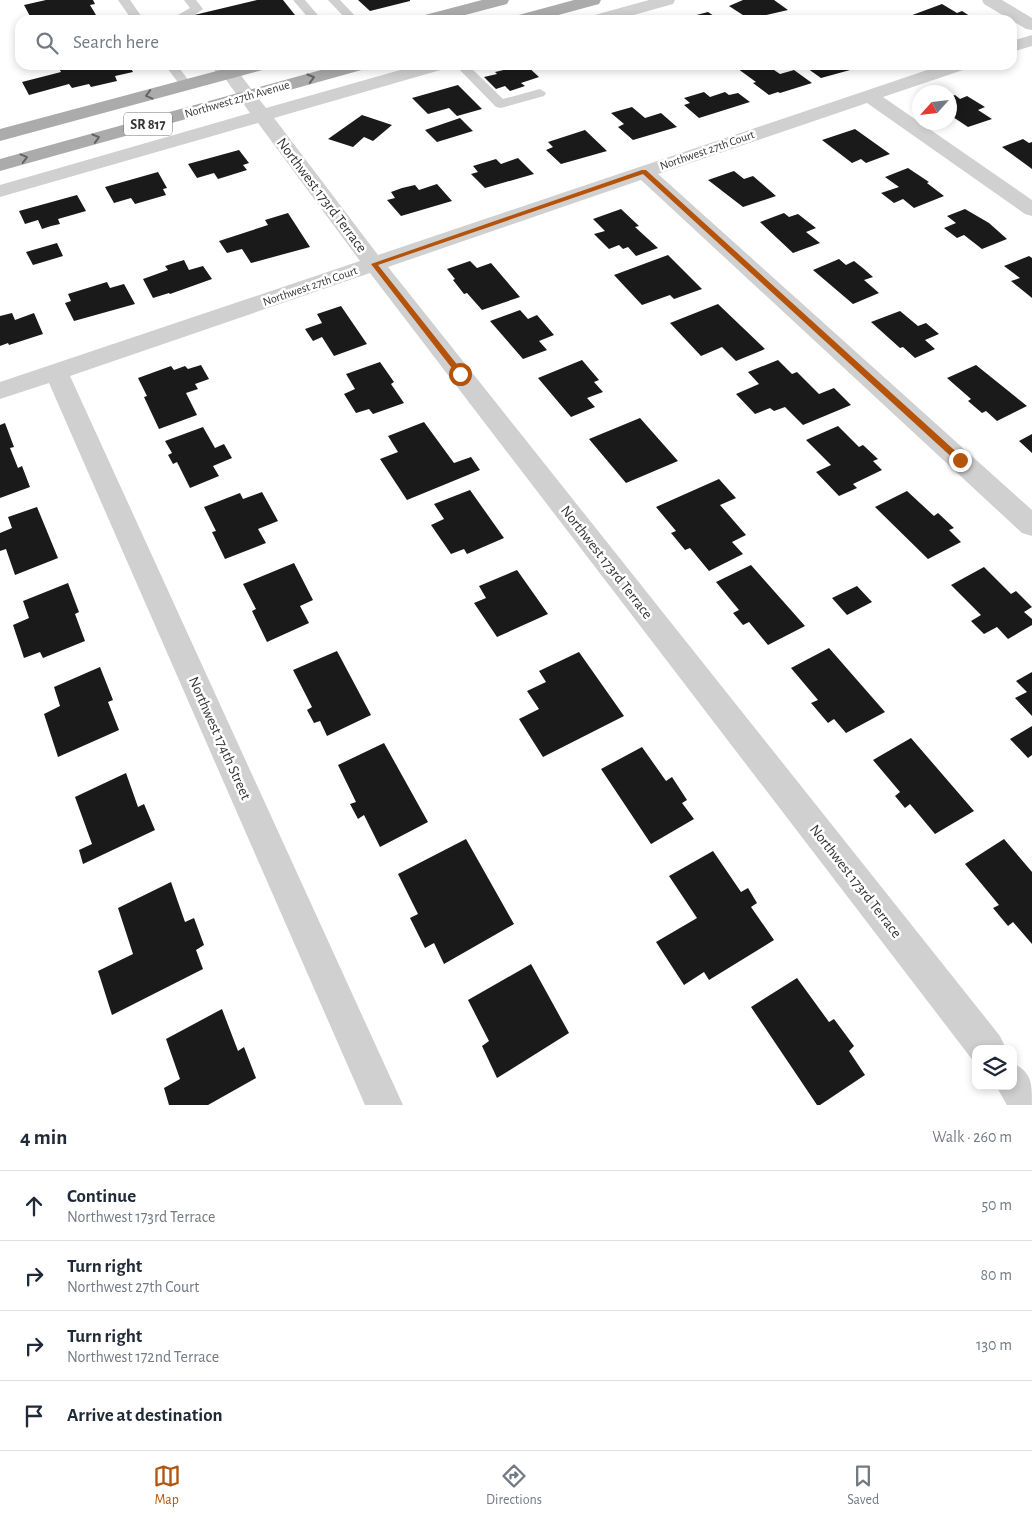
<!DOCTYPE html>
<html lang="en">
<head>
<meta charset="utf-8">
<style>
  body { margin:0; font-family:"Alegreya Sans",sans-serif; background:#f6f6f7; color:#1f2937 }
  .controls { position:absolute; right:15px; bottom:15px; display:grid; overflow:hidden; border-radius:10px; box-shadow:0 2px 8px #0003 }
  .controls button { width:45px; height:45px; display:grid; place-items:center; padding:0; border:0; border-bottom:1px solid #e0e1e3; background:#fff; color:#1f2937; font:25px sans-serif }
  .compass { position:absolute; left:912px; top:85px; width:45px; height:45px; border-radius:50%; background:#fff; box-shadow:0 2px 8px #0003; rotate:243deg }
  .stop { position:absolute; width:15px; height:15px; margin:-11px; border:4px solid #b45309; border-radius:50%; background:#fff }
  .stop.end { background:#b45309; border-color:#fff; box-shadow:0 1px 5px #0008 }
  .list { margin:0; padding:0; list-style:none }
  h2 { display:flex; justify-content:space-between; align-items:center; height:65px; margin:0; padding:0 20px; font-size:21px }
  h2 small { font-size:16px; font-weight:400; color:#747a83 }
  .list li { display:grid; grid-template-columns:32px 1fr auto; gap:15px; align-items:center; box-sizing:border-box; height:70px; padding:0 20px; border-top:1px solid #e0e1e3 }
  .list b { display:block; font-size:19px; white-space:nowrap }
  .list p { margin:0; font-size:16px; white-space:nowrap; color:#747a83 }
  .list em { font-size:16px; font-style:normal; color:#747a83 }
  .icon { flex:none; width:28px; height:28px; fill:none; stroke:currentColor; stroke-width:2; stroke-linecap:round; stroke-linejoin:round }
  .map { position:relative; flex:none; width:1032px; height:1105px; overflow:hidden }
  .search { position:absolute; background:#fff; box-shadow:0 2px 8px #0003; left:15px; right:15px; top:15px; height:55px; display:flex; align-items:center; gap:12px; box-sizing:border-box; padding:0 18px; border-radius:15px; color:#747a83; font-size:19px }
  .sheet { height:345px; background:#fff }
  nav { display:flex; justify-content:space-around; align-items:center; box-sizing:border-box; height:70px; border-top:1px solid #e0e1e3; background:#fff; font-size:14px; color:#747a83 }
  nav a { display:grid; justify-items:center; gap:2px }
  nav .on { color:#b45309 }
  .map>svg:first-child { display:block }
  .building { fill:#1a1a1a }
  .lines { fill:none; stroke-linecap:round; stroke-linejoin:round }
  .lane { fill:#d0d0d0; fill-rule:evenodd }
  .street { fill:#d0d0d0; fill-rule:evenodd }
  .primary { fill:#ababab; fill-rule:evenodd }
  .oneway { stroke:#636363 }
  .route { fill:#b45309 }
  .labels { text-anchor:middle; stroke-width:5; stroke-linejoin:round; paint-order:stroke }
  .far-street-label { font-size:12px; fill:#333; stroke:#fff }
  .shield { fill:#fff; stroke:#707070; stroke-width:1 }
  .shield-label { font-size:14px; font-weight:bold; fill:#333 }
  .street-label { font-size:15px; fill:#333; stroke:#fff }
</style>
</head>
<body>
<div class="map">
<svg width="1032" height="1105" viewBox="0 0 1032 1105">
  <rect width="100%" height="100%" fill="#fff"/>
  <path class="building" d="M46 0H93L95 4 90 5 99 20H32L24 5Z
    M257 0H283L299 20H193L190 16Z
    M358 0H410V1L370 11Z
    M743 0H774L788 10 749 19 729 6Z
    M942 4 957 13 962 11 976 20H911L907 17Z
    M708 12 720 20H681V19Z
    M57 65H129L133 72 115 76 117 81 91 87 89 84 72 88 69 84 29 95 22 82 61 72Z
    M526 65 539 77 521 83 525 86 510 91 505 86 496 89 484 77 497 74 495 72Z
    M560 65H598V66L585 69 581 66 566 70Z
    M738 65H778L781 67 774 70 780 74 794 70 812 83 780 93 778 92 769 95 753 83 756 82 734 66Z
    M808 65H859L861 67 821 78 804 66Z
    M458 85 482 109 457 116 449 108 428 114 412 98Z
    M704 92 710 97 725 92 729 95 738 93 750 102 699 118 684 105 690 103 684 98Z
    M955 95 960 99 967 96 985 107 978 110 992 119 968 127 950 115V97Z
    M632 107 645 118 661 113 677 127 633 140 618 127 624 124 611 113Z
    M362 115 392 125 373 141 364 137 353 147 328 139Z
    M460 118 473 131 437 142 425 130Z
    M855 129 890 154 866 163 861 159 852 163 822 140Z
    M585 130 607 151 561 164 546 150 553 147 548 142Z
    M1023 139 1029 143 1032 142V169L1002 147Z
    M239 150 249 163 243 165 247 170 218 179 214 173 197 178 188 164Z
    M518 158 534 174 485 188 471 174 478 172 473 166 496 159 501 164Z
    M908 168 929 182 927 183 944 196 914 208 903 199 894 203 881 193 899 187 885 177Z
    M734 171 744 179 753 176 776 196 743 207 708 180Z
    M158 172 167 188 163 189 166 195 135 204 131 198 114 203 105 187Z
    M437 184 452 201 401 216 387 200 395 198 391 192 402 188 415 185 419 190Z
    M77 195 86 211 58 219 60 224 51 226 42 229 38 220 25 224 19 211Z
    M621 209 639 226 635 227 658 248 636 256 628 247 623 249 619 245 609 249 594 234 605 231 593 219Z
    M965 209 989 223 1007 239 982 249 964 235 957 238 944 228 956 223 947 216Z
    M288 213 310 247 251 263 242 249 227 253 219 241 268 225 265 220Z
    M784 213 789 217 798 214 816 228 806 232 820 243 793 253 760 222Z
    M57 243 63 256 33 265 26 252Z
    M668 255 702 289 674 299 670 295 642 305 614 275Z
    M1029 256 1032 258V298L1011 281 1020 278 1004 266Z
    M839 259 846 265 854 261 864 269 873 277 864 280 879 293 853 304 813 270Z
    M184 260 189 270 203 266 212 279 170 294 169 293 153 298 143 279 168 270 165 266Z
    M470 261 477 268 491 263 520 297 482 310 467 293 464 294 453 280 455 279 447 269Z
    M107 282 110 288 124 284 135 304 74 321 65 303 71 301 68 294Z
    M718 304 765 349 736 361 722 347 701 356 670 323Z
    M341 306 367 344 334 356 322 337 313 341 305 329 322 323 317 314Z
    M520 310 528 319 537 315 554 335 539 341 547 350 523 359 490 321Z
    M900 311 918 326 926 323 939 334 925 340 935 349 915 358 903 347 900 348 871 322Z
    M12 313 15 320 34 313 43 334 9 345 8 343 0 346V316Z
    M582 360 599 380 594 382 603 392 587 398 595 407 571 417 538 378Z
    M778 360 792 374 797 372 819 394 834 388 851 405 803 425 785 407 774 411 770 408 755 414 736 394 759 384 748 372Z
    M380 362 394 382 391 384 404 403 373 414 369 409 356 413 344 394 355 389 346 374Z
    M201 365 209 379 195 384 198 389 186 393 197 415 159 429 144 397 147 396 138 378 171 366 174 370 185 366 188 369Z
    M976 365 1027 406 997 421 986 411 982 413 968 401 971 399 947 378Z
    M640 418 678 461 626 483 589 439Z
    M424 422 454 463 471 457 480 470 407 500 380 459 398 452 388 436Z
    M5 423 14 447 10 448 18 468 22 466 30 487 0 498V425Z
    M838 426 859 447 863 445 878 459 873 461 882 470 853 484 857 488 839 496 816 472 831 465 806 440Z
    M203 427 215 448 224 444 232 458 213 466 219 476 190 488 177 462 173 464 168 455 172 453 165 441Z
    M1032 434V453L1019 441Z
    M719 479 736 498 720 505 746 535 732 542 743 554 709 571 690 548 685 550 671 533 676 531 656 507Z
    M470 490 504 538 467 554 464 549 451 554 431 525 444 519 434 504Z
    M907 491 934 516 938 513 954 528 949 530 961 542 928 559 875 507Z
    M262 492 278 521 258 529 266 543 225 559 212 532 216 531 204 507 240 493 243 499Z
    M37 507 58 558 15 575 6 549 0 551V533L12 528 8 517Z
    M294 563 313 600 300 606 309 623 267 642 252 611 256 609 243 584Z
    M751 565 805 626 768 645 749 622 743 625 733 613 739 610 716 582Z
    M984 567 1011 594 1016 591 1032 607 1024 612 1032 619V625L1008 639 997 627 984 634 971 621 981 615 951 585Z
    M517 570 548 614 497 637 474 603 486 598 479 586Z
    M68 583 79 612 75 614 85 641 43 658 40 652 24 658 13 625 29 618 23 601Z
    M857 586 872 602 847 615 832 598Z
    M829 648 885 712 846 733 834 719 828 723 811 703 818 700 791 668Z
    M337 651 371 715 327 736 320 721 314 723 307 710 312 707 293 670Z
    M579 652 624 716 543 757 519 719 539 709 527 691 546 682 539 671Z
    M100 667 113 700 108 702 119 730 58 757 44 714 60 706 54 687Z
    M1032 672V716L1015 698 1027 692 1016 681Z
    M1032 726V755L1028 758 1010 739Z
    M911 738 974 811 935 834 910 804 905 808 895 796 900 792 873 760Z
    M384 743 428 822 380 847 364 815 358 819 350 804 356 802 338 765Z
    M642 747 666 781 672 777 687 800 682 803 694 819 651 844 601 769Z
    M126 773 138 807 144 804 155 830 83 864 79 850 92 844 75 797Z
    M466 839 514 924 444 964 434 943 425 948 410 918 418 914 398 874Z
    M1004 839 1032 872V944L1013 922 1008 926 993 908 999 905 965 864Z
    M713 851 741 892 748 888 757 903 751 907 774 940 709 980 704 972 684 985 656 942 697 918 669 876Z
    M171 882 185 922 194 918 204 945 196 950 203 969 112 1015 98 971 133 954 118 908Z
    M531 964 569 1033 497 1078 482 1046 489 1041 468 1000Z
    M797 978 829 1022 834 1019 854 1046 849 1051 865 1075 820 1105H817L751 1007Z
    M222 1009 238 1051 244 1047 256 1078 208 1105H169L164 1088 180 1079 166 1039Z"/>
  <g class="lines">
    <path class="lane" d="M118 0H130L144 20H132Z
      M184 0H196L203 9 187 20H175L176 16 190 8Z
      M293 0H305L322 20H310Z
      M328 0H340L359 20H347Z
      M165 65H177L192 85 190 88H182Z
      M211 65H223L230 75 224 79 220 78Z
      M455 65H468L503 99 540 89 546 93 544 96 501 108 496 107Z"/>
    <path class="street" d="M649 0H675L673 4 616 20H588L591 16Z
      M982 0H1002L1032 18V30L1026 29 984 4Z
      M1032 35V46L1012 52V41Z
      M418 65H447L444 69 274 118 378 255 942 65H969L966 69 883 97 1032 200V216L1025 214 867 103 658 174 1032 510V536L1022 533 641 180 388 267 1000 1036 1006 1049H976V1063L974 1062 370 273 70 376 403 1105H365L49 383 0 399V382L360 261 258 123 0 197V185L250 113 221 73 224 69 230 68 236 69 266 108Z
      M1013 1063C1032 1073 1032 1082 1032 1105H1007L996 1086H1013Z"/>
    <path class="primary" d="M482 0H509L507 4 446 20H418L421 16Z
      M574 0H601L599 4 540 20H512L515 16Z
      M239 65H269L266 69 0 141V129Z
      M339 65H368L365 69 0 171V159Z"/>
  </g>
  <defs><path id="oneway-chevron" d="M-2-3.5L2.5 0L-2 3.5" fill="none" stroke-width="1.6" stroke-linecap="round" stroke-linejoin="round" transform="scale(1.25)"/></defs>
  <g class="oneway">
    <use href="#oneway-chevron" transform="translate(311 78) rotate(-16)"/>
    <use href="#oneway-chevron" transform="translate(149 95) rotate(165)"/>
    <use href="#oneway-chevron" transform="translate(96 138) rotate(-16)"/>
    <use href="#oneway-chevron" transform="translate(24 158) rotate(-15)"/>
  </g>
  <path class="route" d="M642 170H646L963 458V462H957L643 174 378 265 463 372V376H458L371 264Z"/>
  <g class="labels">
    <g class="far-street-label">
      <text transform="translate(237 99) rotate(-16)" y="4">Northwest 27th Avenue</text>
      <text transform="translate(707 150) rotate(-19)" y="4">Northwest 27th Court</text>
      <text transform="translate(310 286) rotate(-19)" y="4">Northwest 27th Court</text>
    </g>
    <rect class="shield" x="124" y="112.5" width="48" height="23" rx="4"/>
    <g class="shield-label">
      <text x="148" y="129">SR 817</text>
    </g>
    <g class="street-label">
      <text transform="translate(322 195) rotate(53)" y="5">Northwest 173rd Terrace</text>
      <text transform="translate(607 562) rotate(52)" y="5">Northwest 173rd Terrace</text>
      <text transform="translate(220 738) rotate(66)" y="5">Northwest 174th Street</text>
      <text transform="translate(856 881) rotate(52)" y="5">Northwest 173rd Terrace</text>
    </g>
  </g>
</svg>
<div class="controls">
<button><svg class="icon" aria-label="layers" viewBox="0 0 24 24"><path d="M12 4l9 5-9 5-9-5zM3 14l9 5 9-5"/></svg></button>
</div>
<svg class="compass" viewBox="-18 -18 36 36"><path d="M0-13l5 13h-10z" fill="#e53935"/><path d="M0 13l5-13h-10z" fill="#747a83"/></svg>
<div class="stop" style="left:460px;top:374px"></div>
<div class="stop end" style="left:960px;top:460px"></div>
<div class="search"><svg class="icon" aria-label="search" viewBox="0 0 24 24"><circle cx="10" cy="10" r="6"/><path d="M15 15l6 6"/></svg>Search here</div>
</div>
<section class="sheet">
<h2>4 min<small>Walk · 260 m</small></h2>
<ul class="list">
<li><svg class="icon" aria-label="ahead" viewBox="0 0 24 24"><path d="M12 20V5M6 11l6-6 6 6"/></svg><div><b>Continue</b><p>Northwest 173rd Terrace</p></div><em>50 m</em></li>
<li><svg class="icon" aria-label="right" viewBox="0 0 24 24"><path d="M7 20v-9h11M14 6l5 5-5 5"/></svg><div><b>Turn right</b><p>Northwest 27th Court</p></div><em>80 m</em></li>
<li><svg class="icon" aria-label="right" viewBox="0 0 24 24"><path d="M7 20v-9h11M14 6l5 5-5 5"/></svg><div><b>Turn right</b><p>Northwest 172nd Terrace</p></div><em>130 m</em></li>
<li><svg class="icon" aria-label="arrive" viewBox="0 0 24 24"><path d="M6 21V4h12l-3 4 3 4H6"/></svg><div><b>Arrive at destination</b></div></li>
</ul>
</section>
<nav>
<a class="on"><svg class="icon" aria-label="map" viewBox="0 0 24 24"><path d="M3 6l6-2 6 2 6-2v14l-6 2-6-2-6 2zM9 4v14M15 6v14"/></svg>Map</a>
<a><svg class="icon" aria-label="directions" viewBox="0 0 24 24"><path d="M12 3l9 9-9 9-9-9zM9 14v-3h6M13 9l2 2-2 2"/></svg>Directions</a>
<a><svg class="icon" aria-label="saved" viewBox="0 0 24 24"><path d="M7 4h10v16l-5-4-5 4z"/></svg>Saved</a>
</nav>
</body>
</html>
